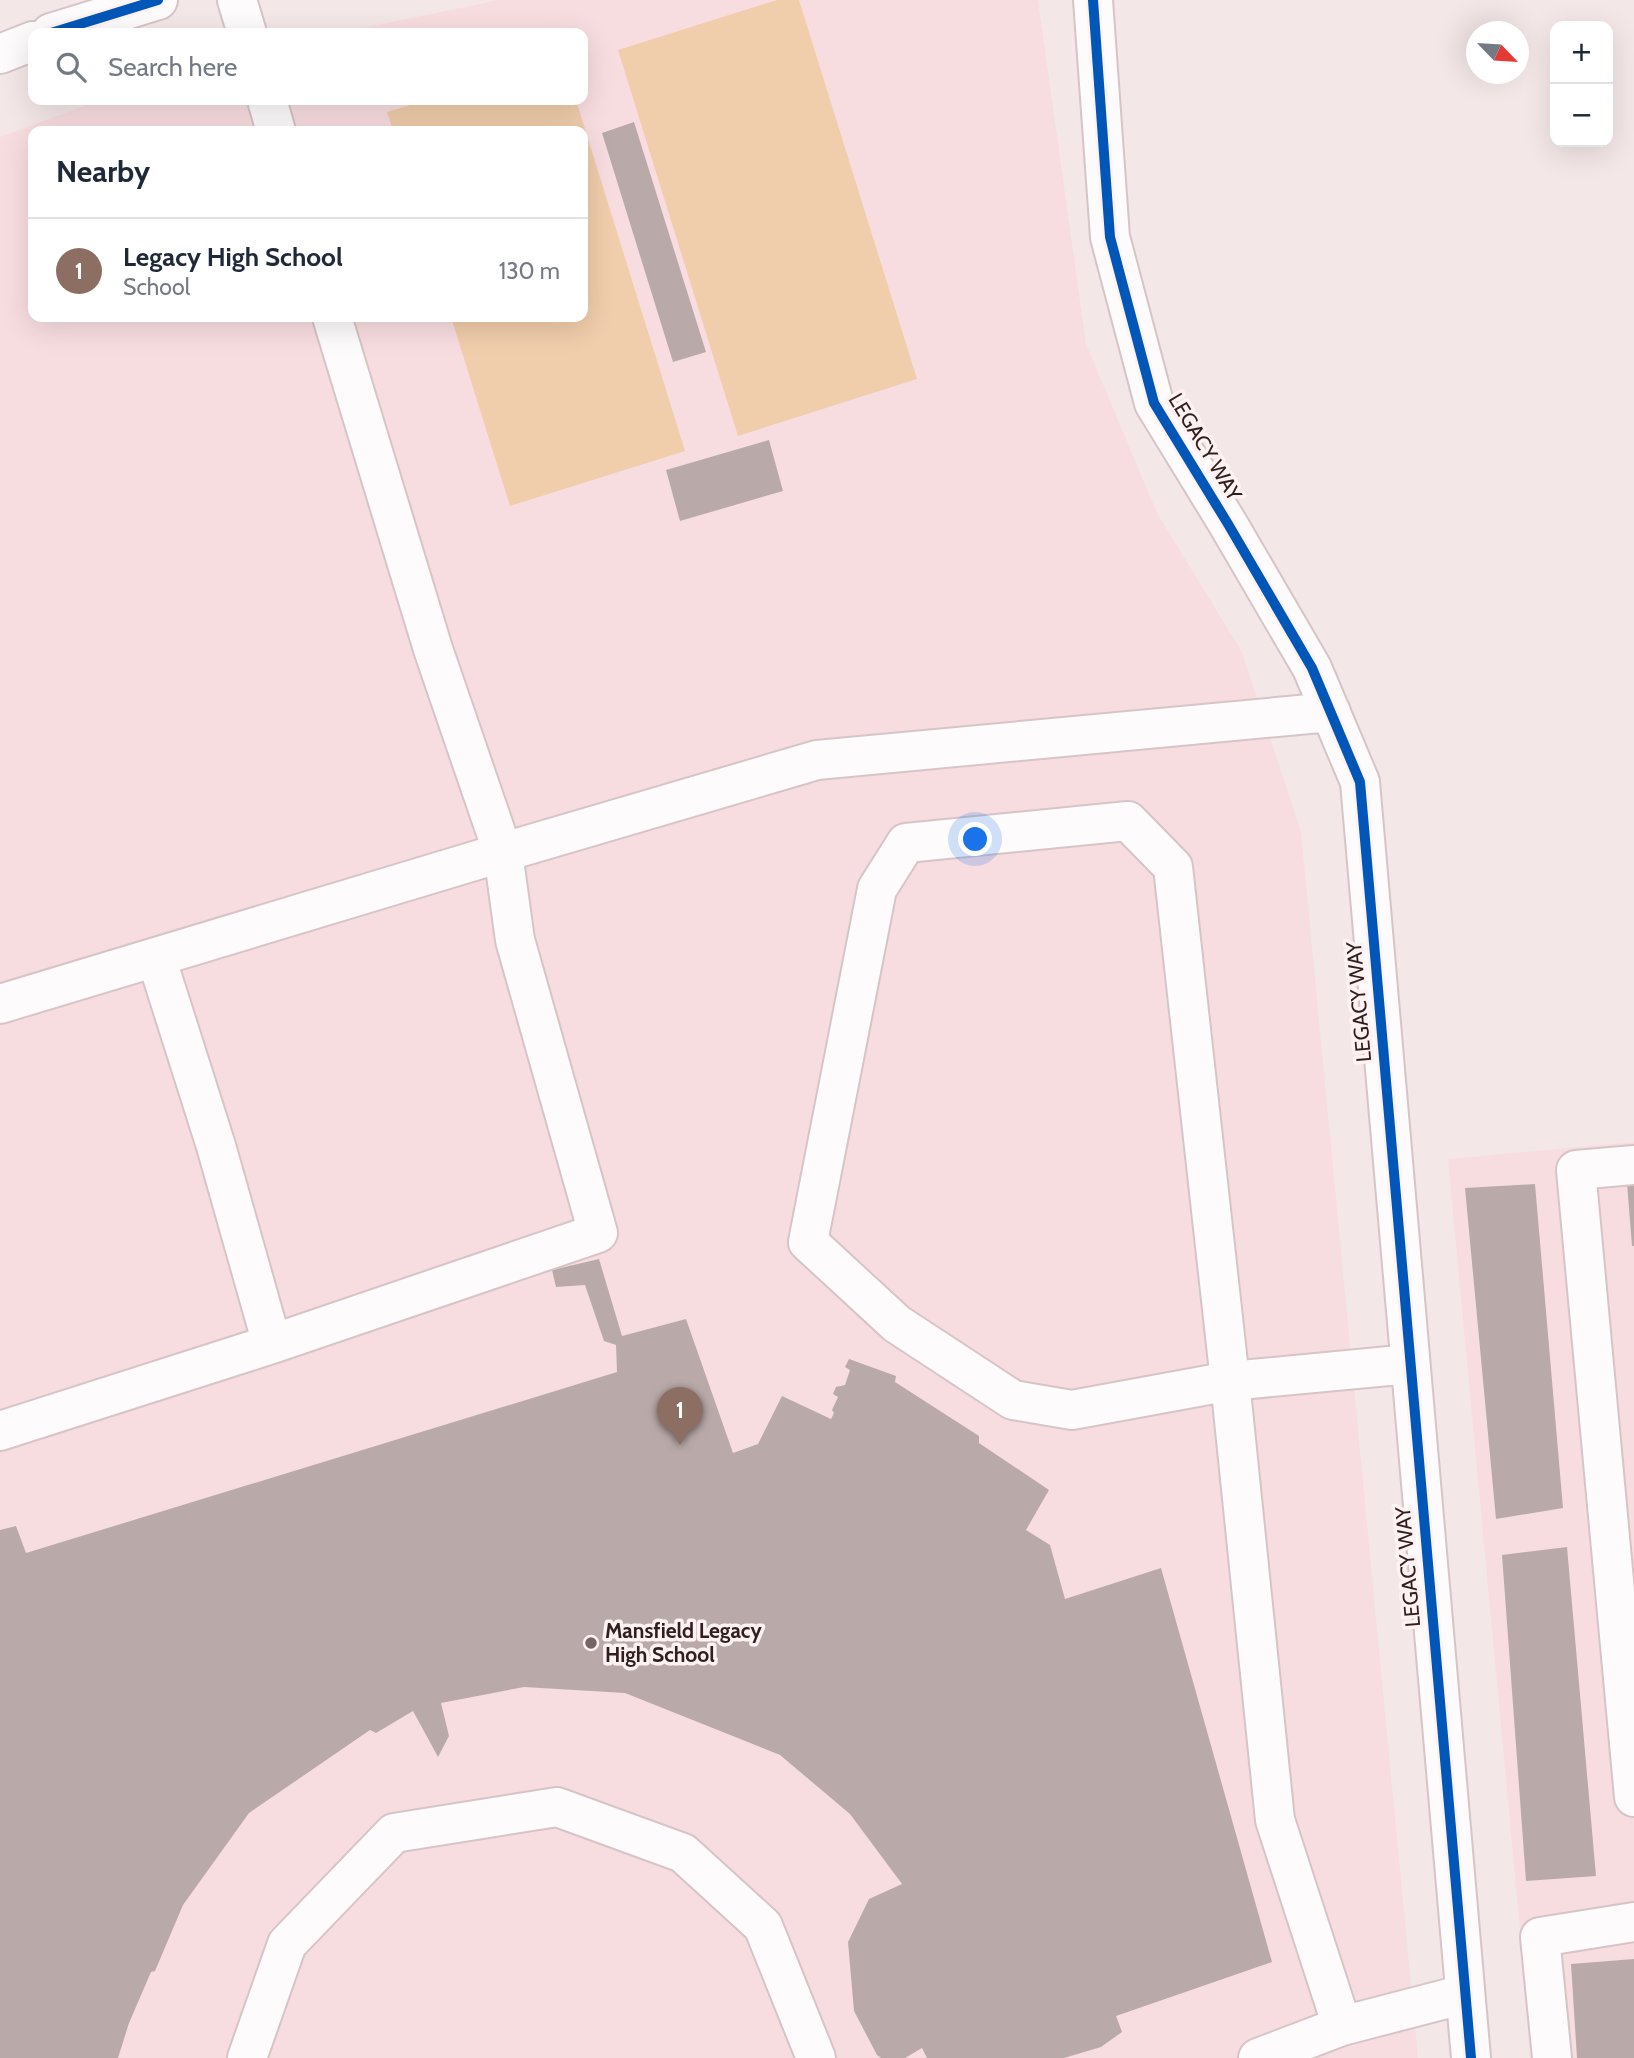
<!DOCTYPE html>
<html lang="en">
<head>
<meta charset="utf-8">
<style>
  body { margin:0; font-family:Cabin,sans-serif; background:#f6f6f7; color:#1f2937 }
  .controls { position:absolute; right:21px; top:21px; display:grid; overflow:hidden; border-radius:14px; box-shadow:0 7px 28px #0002 }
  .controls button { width:63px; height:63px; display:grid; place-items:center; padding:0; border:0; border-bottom:2px solid #e0e1e3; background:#fff; color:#1f2937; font:35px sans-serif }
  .compass { position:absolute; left:1466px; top:21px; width:63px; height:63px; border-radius:50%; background:#fff; box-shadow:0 7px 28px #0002; rotate:115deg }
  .you { position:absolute; left:976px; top:840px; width:24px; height:24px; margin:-18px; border:5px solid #fff; border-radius:50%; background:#1a73e8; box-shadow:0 0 0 10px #1a73e833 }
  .badge { display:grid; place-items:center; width:46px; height:46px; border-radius:50%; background:#111827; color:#fff; font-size:23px; font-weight:700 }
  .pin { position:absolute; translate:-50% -58px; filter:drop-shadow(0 2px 4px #0008) }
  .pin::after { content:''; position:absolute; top:37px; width:24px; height:21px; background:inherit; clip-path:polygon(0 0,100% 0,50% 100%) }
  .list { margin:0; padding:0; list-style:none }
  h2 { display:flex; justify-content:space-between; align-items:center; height:91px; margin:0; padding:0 28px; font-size:30px }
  h2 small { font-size:23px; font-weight:400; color:#747a83 }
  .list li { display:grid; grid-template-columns:46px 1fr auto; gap:21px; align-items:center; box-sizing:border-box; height:105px; padding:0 28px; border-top:2px solid #e0e1e3 }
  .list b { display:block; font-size:26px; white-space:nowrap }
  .list p { margin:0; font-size:23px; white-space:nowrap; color:#747a83 }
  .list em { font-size:23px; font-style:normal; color:#747a83 }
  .icon { flex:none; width:38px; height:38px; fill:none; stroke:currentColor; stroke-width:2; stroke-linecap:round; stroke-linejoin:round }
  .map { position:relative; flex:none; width:1634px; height:2058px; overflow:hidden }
  .search { position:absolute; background:#fff; box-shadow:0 7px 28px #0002; left:28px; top:28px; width:560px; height:77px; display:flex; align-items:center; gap:18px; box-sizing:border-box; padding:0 24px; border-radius:14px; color:#747a83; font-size:26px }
  .panel { position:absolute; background:#fff; box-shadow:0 7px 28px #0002; left:28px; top:126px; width:560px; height:196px; border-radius:14px }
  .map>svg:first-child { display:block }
  .built { fill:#f8dde0; fill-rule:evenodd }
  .green { fill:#f0cdab }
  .building { fill:#b9aaa9 }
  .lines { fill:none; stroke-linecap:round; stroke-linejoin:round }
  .minor-casing { stroke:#d6c4c7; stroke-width:42 }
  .minor { stroke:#fdfbfc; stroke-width:38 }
  .cycleway-casing { stroke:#fef2f3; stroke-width:15 }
  .cycleway { stroke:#0057b8; stroke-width:10 }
  .poi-dot { fill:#766466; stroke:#fef2f3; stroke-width:2.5 }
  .labels { text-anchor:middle; stroke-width:7; stroke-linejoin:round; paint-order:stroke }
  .street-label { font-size:21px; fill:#321d20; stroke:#fef2f3 }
  .poi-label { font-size:21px; font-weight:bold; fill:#321d20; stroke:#fef2f3; text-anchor:start }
</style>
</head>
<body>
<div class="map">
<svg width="1634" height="2058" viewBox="0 0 1634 2058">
  <rect width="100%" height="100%" fill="#f4e7e8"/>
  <path class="built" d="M499 0H1038L1086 344 1157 513 1242 652 1301 832 1418 2058H0V137L100 100H583V33H338ZM33 131H583V317H33Z
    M1634 1142V2058H1532L1448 1159Z"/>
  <path class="green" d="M777 0H799L917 379 738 436 618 50Z
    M427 100H576L685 451 510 506 451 317H583V131H393L387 112Z"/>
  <path class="building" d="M634 122 706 352 673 362 602 133Z
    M769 440 783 491 680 521 666 470Z
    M1627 1183H1634V1246H1632Z
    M1535 1184 1563 1508 1496 1519 1465 1188Z
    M599 1259 622 1336 686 1319 733 1453 758 1444 782 1396 831 1419 834 1413 832 1410 838 1397 833 1394 836 1387 845 1385 850 1370 845 1367 849 1359 896 1376 895 1382 979 1436V1443L1049 1490 1026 1530 1050 1545 1065 1599 1161 1568 1272 1962 1116 2016 1122 2032 1101 2047 1064 2058H927L922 2048 905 2058H881L877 2055 854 2011 848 1942 869 1899 902 1884 850 1814 780 1755 625 1693 524 1687 441 1703 449 1736 438 1757 413 1711 376 1733 370 1730 249 1813 183 1905 155 1971 151 1972 129 2023 118 2058H0V1530L16 1526 26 1553 617 1372 616 1345 604 1341 585 1285 556 1287 552 1270Z
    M1567 1547 1596 1876 1526 1881 1502 1555Z
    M1634 1959V2058H1577L1571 1964Z"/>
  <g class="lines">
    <defs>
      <path id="minor" d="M237 0 247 33
        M1093 0 1110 237 1154 403 1228 524 1312 668 1360 782 1471 2058
        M51 33 158 0
        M0 54 33 41
        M267 100 276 131
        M156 957 216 1146 272 1344
        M0 1004 494 855 817 760 1331 712
        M1634 1165 1576 1170 1634 1797
        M0 1431 272 1344 598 1233 515 940 503 853 433 649 332 317
        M1342 2026 1275 1820 1230 1381 1173 867 1128 821 906 843 877 889 808 1242 897 1324 1013 1400 1072 1410 1230 1381 1410 1364
        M247 2058 287 1944 394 1833 557 1807 683 1853 763 1926 816 2058
        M1258 2058 1342 2026 1465 1994
        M1552 2058 1540 1937 1634 1922"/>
    </defs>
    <use href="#minor" class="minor-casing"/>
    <use href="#minor" class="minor"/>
    <defs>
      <path id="cycleway" d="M1093 0 1110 237 1154 403 1228 524 1312 668 1360 782 1471 2058
        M51 33 158 0"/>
    </defs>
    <use href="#cycleway" class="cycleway-casing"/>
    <use href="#cycleway" class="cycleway"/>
  </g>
  <circle class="poi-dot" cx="591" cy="1643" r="7"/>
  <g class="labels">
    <g class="street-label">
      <text transform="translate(1205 447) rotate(59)" y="7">LEGACY WAY</text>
      <text transform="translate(1359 1002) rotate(-95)" y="7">LEGACY WAY</text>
      <text transform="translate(1408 1567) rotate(-95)" y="7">LEGACY WAY</text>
    </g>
    <g class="poi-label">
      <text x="605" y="1638">Mansfield Legacy<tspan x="605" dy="24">High School</tspan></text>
    </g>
  </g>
</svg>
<div class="controls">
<button>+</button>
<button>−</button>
</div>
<svg class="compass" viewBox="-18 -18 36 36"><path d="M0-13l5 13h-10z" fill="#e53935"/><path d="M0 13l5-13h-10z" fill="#747a83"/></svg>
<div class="you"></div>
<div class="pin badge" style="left:680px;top:1445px;background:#8d6e63">1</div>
<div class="search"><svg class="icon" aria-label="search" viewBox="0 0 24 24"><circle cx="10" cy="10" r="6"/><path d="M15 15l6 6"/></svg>Search here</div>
<section class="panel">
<h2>Nearby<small></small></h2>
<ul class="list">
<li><span class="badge" style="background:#8d6e63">1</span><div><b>Legacy High School</b><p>School</p></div><em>130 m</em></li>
</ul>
</section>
</div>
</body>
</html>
